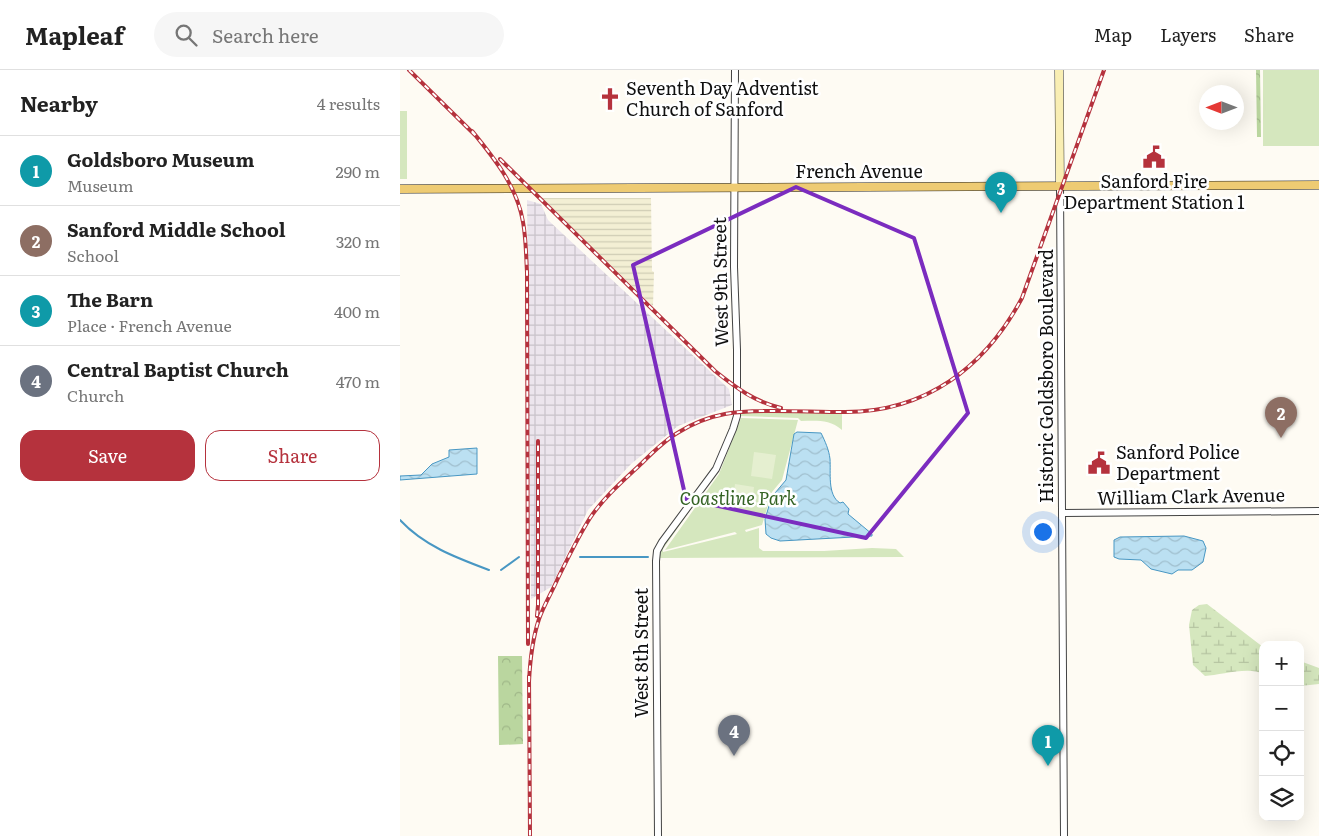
<!DOCTYPE html>
<html lang="en">
<head>
<meta charset="utf-8">
<style>
  body { margin:0; font-family:Literata,serif; background:#f6f6f6; color:#222 }
  .controls { position:absolute; right:15px; bottom:15px; display:grid; overflow:hidden; border-radius:10px; box-shadow:0 5px 20px #0002 }
  .controls button { width:45px; height:45px; display:grid; place-items:center; padding:0; border:0; border-bottom:1px solid #e0e0e0; background:#fff; color:#222; font:25px sans-serif }
  .compass { position:absolute; left:799px; top:15px; width:45px; height:45px; border-radius:50%; background:#fff; box-shadow:0 5px 20px #0002; rotate:270deg }
  .you { position:absolute; left:642px; top:461px; width:18px; height:18px; margin:-12px; border:4px solid #fff; border-radius:50%; background:#1a73e8; box-shadow:0 0 0 8px #1a73e833 }
  .badge { display:grid; place-items:center; width:32px; height:32px; border-radius:50%; background:#b5323d; color:#fff; font-size:16px; font-weight:700 }
  .pin { position:absolute; translate:-50% -41px; filter:drop-shadow(0 1px 2px #0008) }
  .pin::after { content:''; position:absolute; top:26px; width:18px; height:15px; background:inherit; clip-path:polygon(0 0,100% 0,50% 100%) }
  .list { margin:0; padding:0; list-style:none }
  h2 { display:flex; justify-content:space-between; align-items:center; height:65px; margin:0; padding:0 20px; font-size:21px }
  h2 small { font-size:16px; font-weight:400; color:#767676 }
  .list li { display:grid; grid-template-columns:32px 1fr auto; gap:15px; align-items:center; box-sizing:border-box; height:70px; padding:0 20px; border-top:1px solid #e0e0e0 }
  .list b { display:block; font-size:19px; white-space:nowrap }
  .list p { margin:0; font-size:16px; white-space:nowrap; color:#767676 }
  .list em { font-size:16px; font-style:normal; color:#767676 }
  .actions { display:flex; gap:10px; padding:15px 20px }
  .actions a { flex:1; padding:11px 0; border:1px solid #b5323d; border-radius:15px; text-align:center; font-size:18px; color:#b5323d }
  .actions .main { background:#b5323d; color:#fff }
  .icon { flex:none; width:28px; height:28px; fill:none; stroke:currentColor; stroke-width:2; stroke-linecap:round; stroke-linejoin:round }
  .map { position:relative; flex:none; width:919px; height:766px; overflow:hidden }
  header { display:flex; align-items:center; gap:30px; box-sizing:border-box; height:70px; padding:0 25px; background:#fff; border-bottom:1px solid #e0e0e0 }
  header strong { font-size:24px }
  nav { display:flex; gap:28px; margin-inline-start:auto; font-size:18px }
  .search { width:350px; height:45px; background:#f6f6f6; display:flex; align-items:center; gap:12px; box-sizing:border-box; padding:0 18px; border-radius:28px; color:#767676; font-size:19px }
  main { display:flex }
  aside { flex:1; background:#fff }
  .map>svg:first-child { display:block }
  .industrial { fill:url(#industrial-grid) }
  .farmland { fill:url(#farmland-rules) }
  .forest { fill:url(#forest-crowns) }
  .wetland { fill:url(#wetland-marsh) }
  .park { fill:#d5e7be }
  .pitch { fill:#e5efd0 }
  .water { fill:url(#water-waves); stroke:#4897c3 }
  .lines { fill:none; stroke-linecap:round; stroke-linejoin:round }
  .stream { stroke:#4897c3; stroke-width:2 }
  .tertiary-casing { stroke:#434343; stroke-width:8 }
  .secondary-casing { stroke:#323232; stroke-width:9 }
  .primary-casing { stroke:#212121; stroke-width:9 }
  .tertiary { stroke:#fff; stroke-width:6 }
  .secondary { stroke:#f9eeb3; stroke-width:8 }
  .primary { stroke:#eecb73; stroke-width:8 }
  .rail-casing { stroke:#b5323d; stroke-width:4 }
  .rail { stroke:#fff; stroke-width:2; stroke-dasharray:5.5; stroke-linecap:butt }
  .marked { fill:none; stroke:#7b2cbf; stroke-width:4; stroke-linejoin:round }
  .labels { text-anchor:middle; stroke-width:5; stroke-linejoin:round; paint-order:stroke }
  .poi-label { font-size:18px; fill:#101010; stroke:#fff; text-anchor:start }
  .street-label { font-size:18px; fill:#101010; stroke:#fff }
  .park-label { font-size:18px; font-style:italic; fill:#346324; stroke:#fff }
</style>
</head>
<body>
<header>
<strong>Mapleaf</strong>
<div class="search"><svg class="icon" aria-label="search" viewBox="0 0 24 24"><circle cx="10" cy="10" r="6"/><path d="M15 15l6 6"/></svg>Search here</div>
<nav><a>Map</a><a>Layers</a><a>Share</a></nav>
</header>
<main>
<aside>
<h2>Nearby<small>4 results</small></h2>
<ul class="list">
<li><span class="badge" style="background:#0f9aa8">1</span><div><b>Goldsboro Museum</b><p>Museum</p></div><em>290 m</em></li>
<li><span class="badge" style="background:#8d6e63">2</span><div><b>Sanford Middle School</b><p>School</p></div><em>320 m</em></li>
<li><span class="badge" style="background:#0f9aa8">3</span><div><b>The Barn</b><p>Place · French Avenue</p></div><em>400 m</em></li>
<li><span class="badge" style="background:#6b7280">4</span><div><b>Central Baptist Church</b><p>Church</p></div><em>470 m</em></li>
</ul>
<div class="actions"><a class="main">Save</a><a>Share</a></div>
</aside>
<div class="map">
<svg width="919" height="766" viewBox="0 0 919 766">
  <defs>
    <pattern id="industrial-grid" width="8" height="8" patternUnits="userSpaceOnUse" patternTransform="scale(1.25)"><rect width="8" height="8" fill="#ece5ed"/><path d="M0 4h8M4 0v8" fill="none" stroke="#c9c3ca"/></pattern>
    <pattern id="farmland-rules" width="6" height="5" patternUnits="userSpaceOnUse" patternTransform="scale(1.25)"><rect width="6" height="5" fill="#f3efd4"/><path d="M0 2.5h6" fill="none" stroke="#cfccb5"/></pattern>
    <pattern id="forest-crowns" width="20" height="18" patternUnits="userSpaceOnUse" patternTransform="scale(1.25)"><rect width="20" height="18" fill="#bad69f"/><path d="M2 6a3 3 0 1 1 6 0M12 15a3 3 0 1 1 6 0" fill="none" stroke="#9fb788"/></pattern>
    <pattern id="wetland-marsh" width="20" height="14" patternUnits="userSpaceOnUse" patternTransform="scale(1.25)"><rect width="20" height="14" fill="#d5e7be"/><path d="M1 5h8M5 5V1M11 12h8M15 12V8" fill="none" stroke="#b6c5a2"/></pattern>
    <pattern id="water-waves" width="16" height="10" patternUnits="userSpaceOnUse" patternTransform="scale(1.25)"><rect width="16" height="10" fill="#bbe0f2"/><path d="M0 5q4-4 8 0t8 0" fill="none" stroke="#a0bfce"/></pattern>
  </defs>
  <rect width="100%" height="100%" fill="#fefbf3"/>
  <path class="industrial" d="M127 130 141 134 148 150 329 319 332 335 278 356 231 394 188 440 151 517 131 529Z"/>
  <path class="farmland" d="M140 128H251L252 201 254 202 253 236Z"/>
  <path class="forest" d="M856 0H860L861 67H857Z
    M98 586H122L123 674 99 675Z"/>
  <path class="wetland" d="M807 534 863 577V604C850 596 820 605 805 606L793 595 789 555 792 540 799 535Z
    M900 591 919 598V614L900 616Z"/>
  <path class="park" d="M863 0H919V76H863Z
    M0 41H7V109H0Z
    M344 342H442V360C429 349 417 351 401 351L398 348 340 346V343Z
    M341 348 398 350 382 410 372 422 362 455 345 460 346 462 359 458V478L363 481H424L472 478 496 479 504 487 259 488C262 469 286 445 298 429L263 479V482L337 464 335 462 265 480 319 404Z"/>
  <path class="pitch" d="M354 382 376 385 372 409 351 406Z
    M335 414 354 417 353 426 334 423Z
    M334 426 353 428 351 437 332 434Z"/>
  <path class="water" d="M397 362 421 363C425 371 429 380 430 389 431 402 427 425 440 433L443 432 449 439 448 444 472 464V466L380 471 371 468 366 464 365 449 369 436 375 423 386 410 394 364Z
    M77 378V404L0 410V406L21 405 32 394 49 387V380Z
    M784 466 803 471 806 478 803 492 792 500H778L772 504 751 499 741 490 719 489 714 487V470L720 467Z"/>
  <g class="lines">
    <path class="stream" d="M0 450C24 476 57 488 89 500
      M180 487H248
      M101 500 119 487"/>
    <defs>
      <path id="tertiary" d="M660 115 664 766
        M663 443 919 441
        M258 766 256 491 257 481 262 472 316 399 333 359 337 346V280L334 197 335 0"/>
      <path id="secondary" d="M659 0 660 115"/>
      <path id="primary" d="M0 119 919 115"/>
    </defs>
    <use href="#tertiary" class="tertiary-casing"/>
    <use href="#secondary" class="secondary-casing"/>
    <use href="#primary" class="primary-casing"/>
    <use href="#tertiary" class="tertiary"/>
    <use href="#secondary" class="secondary"/>
    <use href="#primary" class="primary"/>
    <defs>
      <path id="rail" d="M9 0 75 65
        M72 61C94 88 117 116 123 152 126 168 126 185 127 202L128 574
        M100 89 315 301C335 317 355 332 381 338
        M137 546 138 535V371
        M129 606 130 766
        M129 612C130 591 132 570 139 549 144 535 152 522 158 508 168 488 178 467 190 448 204 427 224 410 242 393 253 382 265 370 279 362 292 354 309 347 325 344 341 341 357 341 373 341 397 341 421 342 445 342 526 342 585 297 622 228L704 0"/>
    </defs>
    <use href="#rail" class="rail-casing"/>
    <use href="#rail" class="rail"/>
  </g>
  <path class="marked" d="M396 117 514 168 568 343 466 468 286 429 233 195Z"/>
  <defs>
    <symbol id="church-bare" viewBox="-9 -9 18 18"><path d="M-1.2-6h2.4v3.5h3.3v2.4h-3.3V6h-2.4V-.1h-3.3v-2.4h3.3Z" fill="#b5323d" stroke="#fff" stroke-width="2.5" paint-order="stroke"/></symbol>
    <symbol id="civic-bare" viewBox="-9 -9 18 18"><path d="M-.6-6.5H3V-4.5H.6V-3L4-1V1h2V6H-6V1h2V-1L-.6-3ZM-1.2 2.5V6h2.4V2.5Z" fill="#b5323d" stroke="#fff" stroke-width="2.5" paint-order="stroke"/></symbol>
  </defs>
  <g fill-rule="evenodd">
    <use href="#church-bare" x="194" y="13" width="32" height="32"/>
    <use href="#civic-bare" x="738" y="71" width="32" height="32"/>
    <use href="#civic-bare" x="683" y="377" width="32" height="32"/>
  </g>
  <g class="labels">
    <g class="poi-label">
      <text x="226" y="25">Seventh Day Adventist<tspan x="226" dy="21">Church of Sanford</tspan></text>
      <text x="754" y="118" text-anchor="middle">Sanford Fire<tspan x="754" dy="21">Department Station 1</tspan></text>
      <text x="716" y="389">Sanford Police<tspan x="716" dy="21">Department</tspan></text>
    </g>
    <g class="street-label">
      <text x="459" y="108">French Avenue</text>
      <text transform="translate(321 212) rotate(-91)" y="6">West 9th Street</text>
      <text transform="translate(647 306) rotate(-90)" y="6">Historic Goldsboro Boulevard</text>
      <text transform="translate(791 427) rotate(-1)" y="6">William Clark Avenue</text>
      <text transform="translate(242 583) rotate(-90)" y="6">West 8th Street</text>
    </g>
    <g class="park-label">
      <text x="338" y="435">Coastline Park</text>
    </g>
  </g>
</svg>
<div class="controls">
<button>+</button>
<button>−</button>
<button><svg class="icon" aria-label="locate" viewBox="0 0 24 24"><circle cx="12" cy="12" r="6"/><path d="M12 2v4M12 18v4M2 12h4M18 12h4"/></svg></button>
<button><svg class="icon" aria-label="layers" viewBox="0 0 24 24"><path d="M12 4l9 5-9 5-9-5zM3 14l9 5 9-5"/></svg></button>
</div>
<svg class="compass" viewBox="-18 -18 36 36"><path d="M0-13l5 13h-10z" fill="#e53935"/><path d="M0 13l5-13h-10z" fill="#767676"/></svg>
<div class="you"></div>
<div class="pin badge" style="left:648px;top:696px;background:#0f9aa8">1</div>
<div class="pin badge" style="left:881px;top:368px;background:#8d6e63">2</div>
<div class="pin badge" style="left:601px;top:143px;background:#0f9aa8">3</div>
<div class="pin badge" style="left:334px;top:686px;background:#6b7280">4</div>
</div>
</main>
</body>
</html>
